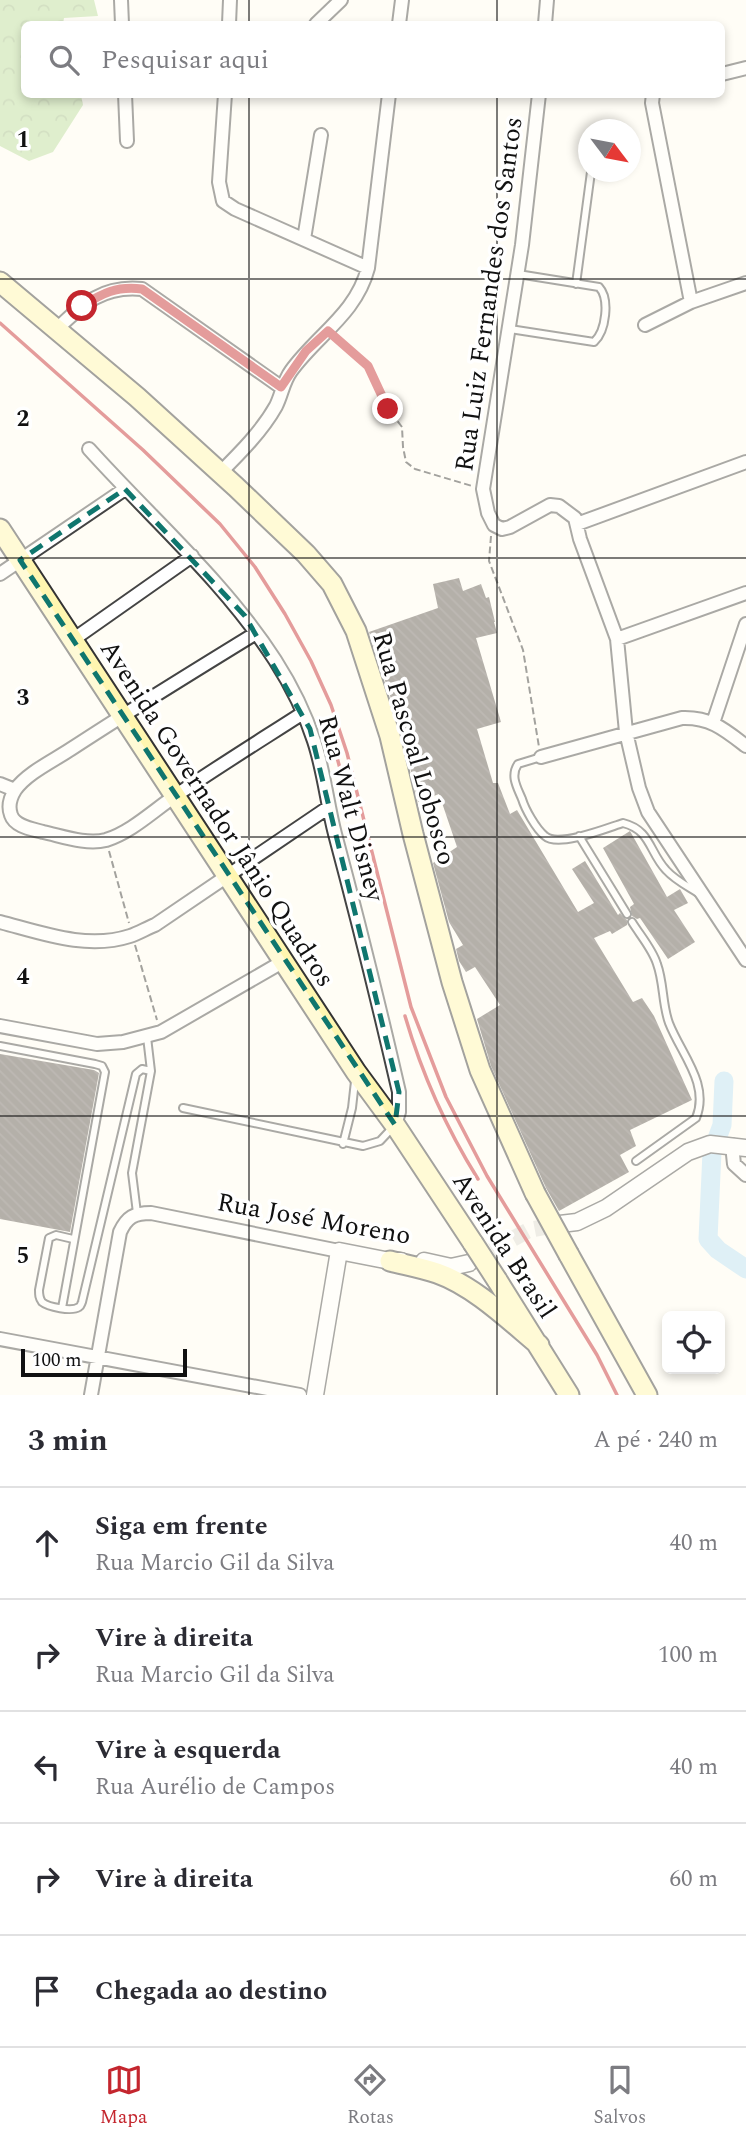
<!DOCTYPE html>
<html lang="pt">
<head>
<meta charset="utf-8">
<style>
  body { margin:0; font-family:Spectral,serif; background:#f7f7f7; color:#2b2b33 }
  .controls { position:absolute; right:21px; bottom:21px; display:grid; overflow:hidden; border-radius:10px; box-shadow:0 4px 10px #0003 }
  .controls button { width:63px; height:63px; display:grid; place-items:center; padding:0; border:0; border-bottom:2px solid #e1e1e2; background:#fff; color:#2b2b33; font:35px sans-serif }
  .compass { position:absolute; left:578px; top:119px; width:63px; height:63px; border-radius:50%; background:#fff; box-shadow:0 4px 10px #0003; rotate:122deg }
  .scale { position:absolute; left:21px; bottom:18px; width:166px; box-sizing:border-box; padding-left:7px; border:4px solid #111; border-top:0; font-size:19px; line-height:24px; white-space:nowrap; color:#111; -webkit-text-stroke:5px #fff; paint-order:stroke }
  .stop { position:absolute; width:21px; height:21px; margin:-16px; border:5px solid #c4262e; border-radius:50%; background:#fff }
  .stop.end { background:#c4262e; border-color:#fff; box-shadow:0 2px 7px #0008 }
  .list { margin:0; padding:0; list-style:none }
  h2 { display:flex; justify-content:space-between; align-items:center; height:91px; margin:0; padding:0 28px; font-size:30px }
  h2 small { font-size:23px; font-weight:400; color:#7c7c81 }
  .list li { display:grid; grid-template-columns:46px 1fr auto; gap:21px; align-items:center; box-sizing:border-box; height:112px; padding:0 28px; border-top:2px solid #e1e1e2 }
  .list b { display:block; font-size:26px; white-space:nowrap }
  .list p { margin:0; font-size:23px; white-space:nowrap; color:#7c7c81 }
  .list em { font-size:23px; font-style:normal; color:#7c7c81 }
  .icon { flex:none; width:38px; height:38px; fill:none; stroke:currentColor; stroke-width:2; stroke-linecap:round; stroke-linejoin:round }
  .map { position:relative; flex:none; width:746px; height:1395px; overflow:hidden }
  .search { position:absolute; background:#fff; box-shadow:0 4px 10px #0003; left:21px; right:21px; top:21px; height:77px; display:flex; align-items:center; gap:18px; box-sizing:border-box; padding:0 24px; border-radius:10px; color:#7c7c81; font-size:26px }
  .sheet { height:651px; background:#fff }
  nav { display:flex; justify-content:space-around; align-items:center; box-sizing:border-box; height:98px; border-top:2px solid #e1e1e2; background:#fff; font-size:19px; color:#7c7c81 }
  nav a { display:grid; justify-items:center; gap:4px }
  nav .on { color:#c4262e }
  .map>svg:first-child { display:block }
  .forest { fill:url(#forest-crowns) }
  .lines { fill:none; stroke-linecap:round; stroke-linejoin:round }
  .river { stroke:#b9e0f7; stroke-width:19 }
  .building { fill:url(#building-back-hatch) }
  .tertiary-tunnel { stroke:#dbdad3; stroke-width:16; stroke-dasharray:16 8; stroke-linecap:butt }
  .service-casing { stroke:#444; stroke-width:10 }
  .minor-casing { stroke:#444; stroke-width:16 }
  .tertiary-casing { stroke:#444; stroke-width:19 }
  .secondary-casing { stroke:#333; stroke-width:23 }
  .path { stroke:#333; stroke-width:2; stroke-dasharray:7 3.5; stroke-linecap:butt }
  .service { stroke:#fff; stroke-width:6 }
  .minor { stroke:#fff; stroke-width:12 }
  .tertiary { stroke:#fff; stroke-width:16 }
  .secondary { stroke:#fff6b0; stroke-width:19 }
  .rail { stroke:#c4262e; stroke-width:3.5 }
  .secondary-bridge-casing { stroke:#333; stroke-width:23; stroke-linecap:butt }
  .secondary-bridge { stroke:#fff6b0; stroke-width:19 }
  .route { stroke:#c4262e; stroke-width:9 }
  .marked { fill:none; stroke:#0f766e; stroke-width:5; stroke-dasharray:14 9; stroke-linejoin:round }
  .grid { fill:none; stroke:#111; stroke-width:2; stroke-opacity:0.55 }
  .labels { text-anchor:middle; stroke-width:7; stroke-linejoin:round; paint-order:stroke }
  .street-label { font-size:26px; fill:#111; stroke:#fff }
  .grid-label { font-size:23px; text-anchor:middle; font-weight:bold; fill:#111; stroke:#fff; stroke-width:7; stroke-linejoin:round; paint-order:stroke }
</style>
</head>
<body>
<div class="map">
<svg width="746" height="1395" viewBox="0 0 746 1395">
  <defs>
    <pattern id="forest-crowns" width="20" height="18" patternUnits="userSpaceOnUse" patternTransform="scale(1.75)"><rect width="20" height="18" fill="#b9dc9c"/><path d="M2 6a3 3 0 1 1 6 0M12 15a3 3 0 1 1 6 0" fill="none" stroke="#9ebc85"/></pattern>
    <pattern id="building-back-hatch" width="6" height="6" patternUnits="userSpaceOnUse" patternTransform="scale(1.75)"><rect width="6" height="6" fill="#5a524d"/><path d="M-1 5l2 2M0 0l6 6M5-1l2 2" fill="none" stroke="#6d6662"/></pattern>
  </defs>
  <rect width="100%" height="100%" fill="#fffdf5"/>
  <path class="forest" d="M0 0H94L98 16 64 18 63 24H24V94L81 95 83 105 53 152 29 161 0 146Z"/>
  <g class="lines">
    <path class="river" d="M724 1081 722 1125 712 1152 708 1239 718 1250 746 1269"/>
  </g>
  <path class="building" d="M459 578 463 591 481 584 486 598 489 597 495 622H494L497 633 476 638 501 722 477 729 493 783H498L510 814 517 810 578 912 594 903 572 869 585 861 618 915 620 913 627 920V925L612 934 610 931 594 938 633 1002 642 998 654 1016 692 1100 630 1130 636 1146 620 1155 629 1172 559 1211 546 1188 491 1066 477 1019 500 1005 475 967 466 972 459 961 456 949 463 945 449 922 433 863 457 847 439 794 418 802 402 732 369 632 438 608 433 584Z
    M630 831 667 897 680 889 688 903 674 910 695 942 668 959 640 918 637 919 632 916 630 907 634 904 603 848Z
    M0 1054 94 1070 99 1073 70 1232 0 1219Z"/>
  <g class="lines">
    <path class="tertiary-tunnel" d="M471 1262 529 1230 560 1224"/>
    <defs>
      <path id="service" d="M576 284 591 172
        M510 329 594 342C606 331 610 299 599 287L518 274
        M541 757 518 764C510 776 517 787 522 799 525 809 536 829 545 836 558 848 607 828 623 823 651 830 649 852 666 870 675 880 687 886 698 893
        M579 836 627 914
        M632 922C640 935 653 950 657 964 664 983 662 1004 669 1023 681 1054 710 1084 696 1118L636 1161
        M147 1037 151 1071
        M0 1046 95 1064 102 1066 105 1072 62 1308
        M183 1108 363 1146 380 1141 394 1126
        M343 1144 352 1108 355 1081
        M73 1239 56 1235 49 1238 39 1290C39 1295 39 1298 42 1302 48 1307 72 1312 79 1307 81 1306 81 1304 82 1302L136 1074 142 1069 151 1071 132 1173 137 1213"/>
      <path id="minor" d="M121 0 122 24
        M229 24 230 0
        M316 24 341 0
        M399 24 402 0
        M545 24 547 0
        M722 74 746 68
        M125 94 127 141
        M225 94 219 182 223 201 235 209 368 268
        M539 94 522 245 483 489 488 513 494 525 502 529 510 527 550 505 559 506 575 518 580 539 617 639 626 732 639 788 648 812 746 960
        M653 94 652 103 691 302
        M304 239 321 135
        M645 325 691 302 746 283
        M57 329C83 304 103 285 142 289L281 387
        M89 449C152 519 224 581 275 660 291 685 305 713 314 741 324 771 327 803 335 834 358 920 379 1005 399 1092V1112L395 1125
        M220 473C240 453 262 431 276 406 282 394 283 382 291 371 317 335 356 314 368 268L389 94
        M577 524 746 462
        M0 574 125 489
        M256 633C194 671 132 709 71 749 53 761 27 773 15 790 10 798 8 807 11 815 15 827 33 829 43 832 62 836 86 845 106 840 132 832 155 809 178 794 219 766 261 740 303 713
        M74 639 192 556
        M617 639 746 593
        M713 723 746 624
        M541 757 682 718C710 717 724 729 746 746
        M0 784 15 790
        M0 922C42 933 87 950 130 936 139 933 147 928 155 925L329 807
        M0 1026 97 1044 123 1042 161 1032 284 961
        M732 1145 734 1164 746 1175
        M0 1339 300 1395
        M91 1395 120 1232C127 1217 134 1213 151 1213L339 1251"/>
      <path id="tertiary" d="M560 1224 577 1222 606 1208 688 1152 710 1144 746 1148
        M424 1261 451 1267 469 1263
        M315 1395 339 1251 390 1261H401"/>
      <path id="secondary" d="M0 282 137 397 236 487 306 554 332 584 356 631 390 736 413 834 452 982 480 1070 535 1193
        M0 529 356 1072 395 1125 473 1243
        M569 1255 647 1395
        M390 1261C406 1265 422 1268 437 1273 474 1286 509 1320 539 1345
        M497 1280 569 1395"/>
    </defs>
    <use href="#service" class="service-casing"/>
    <use href="#minor" class="minor-casing"/>
    <use href="#tertiary" class="tertiary-casing"/>
    <use href="#secondary" class="secondary-casing"/>
    <path class="path" d="M337 338 368 366 388 409 402 427 403 447 406 462 415 469 472 486
      M491 536 489 561 523 650 539 747
      M109 851 129 923
      M135 945 157 1020"/>
    <use href="#service" class="service"/>
    <use href="#minor" class="minor"/>
    <use href="#tertiary" class="tertiary"/>
    <use href="#secondary" class="secondary"/>
    <path class="rail" d="M0 323 143 450 220 524 255 567 285 614 311 661 331 705 347 753 411 1007 446 1097 487 1176 597 1355 617 1395
      M330 732 344 783
      M405 1016C422 1074 446 1128 478 1179"/>
    <defs>
      <path id="secondary-bridge" d="M535 1193 569 1255
        M473 1243 497 1280"/>
    </defs>
    <use href="#secondary-bridge" class="secondary-bridge-casing"/>
    <use href="#secondary-bridge" class="secondary-bridge"/>
  </g>
  <g class="lines">
    <path class="route" d="M82 306C103 293 116 286 142 289L281 387 306 351 328 331 368 366 388 409"/>
  </g>
  <path d="M0 0H746V1395H0ZM125 489 245 616 310 729 399 1092 395 1125 20 560Z" fill="#fffdf5" fill-opacity=".55" fill-rule="evenodd"/>
  <path class="marked" d="M125 489 245 616 310 729 399 1092 395 1125 20 560Z"/>
  <path class="grid" d="M249 0V24M497 0V24M249 94V1395M497 94V1395M0 279H746M0 558H746M0 837H746M0 1116H746"/>
  <g class="labels">
    <g class="street-label">
      <text transform="translate(488 294) rotate(-82)" y="9">Rua Luiz Fernandes dos Santos</text>
      <text transform="translate(415 748) rotate(74)" y="9">Rua Pascoal Lobosco</text>
      <text transform="translate(352 808) rotate(75)" y="9">Rua Walt Disney</text>
      <text transform="translate(218 813) rotate(57)" y="9">Avenida Governador Jânio Quadros</text>
      <text transform="translate(314 1218) rotate(10)" y="9">Rua José Moreno</text>
      <text transform="translate(505 1245) rotate(57)" y="9">Avenida Brasil</text>
    </g>
  </g>
  <g class="grid-label">
    <text x="23" y="147">1</text>
    <text x="23" y="426">2</text>
    <text x="23" y="705">3</text>
    <text x="23" y="984">4</text>
    <text x="23" y="1263">5</text>
  </g>
</svg>
<div class="controls">
<button><svg class="icon" aria-label="locate" viewBox="0 0 24 24"><circle cx="12" cy="12" r="6"/><path d="M12 2v4M12 18v4M2 12h4M18 12h4"/></svg></button>
</div>
<svg class="compass" viewBox="-18 -18 36 36"><path d="M0-13l5 13h-10z" fill="#e53935"/><path d="M0 13l5-13h-10z" fill="#7c7c81"/></svg>
<div class="scale">100 m</div>
<div class="stop" style="left:82px;top:306px"></div>
<div class="stop end" style="left:388px;top:409px"></div>
<div class="search"><svg class="icon" aria-label="search" viewBox="0 0 24 24"><circle cx="10" cy="10" r="6"/><path d="M15 15l6 6"/></svg>Pesquisar aqui</div>
</div>
<section class="sheet">
<h2>3 min<small>A pé · 240 m</small></h2>
<ul class="list">
<li><svg class="icon" aria-label="ahead" viewBox="0 0 24 24"><path d="M12 20V5M6 11l6-6 6 6"/></svg><div><b>Siga em frente</b><p>Rua Marcio Gil da Silva</p></div><em>40 m</em></li>
<li><svg class="icon" aria-label="right" viewBox="0 0 24 24"><path d="M7 20v-9h11M14 6l5 5-5 5"/></svg><div><b>Vire à direita</b><p>Rua Marcio Gil da Silva</p></div><em>100 m</em></li>
<li><svg class="icon" aria-label="left" viewBox="0 0 24 24"><path d="M17 20v-9H6M10 6l-5 5 5 5"/></svg><div><b>Vire à esquerda</b><p>Rua Aurélio de Campos</p></div><em>40 m</em></li>
<li><svg class="icon" aria-label="right" viewBox="0 0 24 24"><path d="M7 20v-9h11M14 6l5 5-5 5"/></svg><div><b>Vire à direita</b></div><em>60 m</em></li>
<li><svg class="icon" aria-label="arrive" viewBox="0 0 24 24"><path d="M6 21V4h12l-3 4 3 4H6"/></svg><div><b>Chegada ao destino</b></div></li>
</ul>
</section>
<nav>
<a class="on"><svg class="icon" aria-label="map" viewBox="0 0 24 24"><path d="M3 6l6-2 6 2 6-2v14l-6 2-6-2-6 2zM9 4v14M15 6v14"/></svg>Mapa</a>
<a><svg class="icon" aria-label="directions" viewBox="0 0 24 24"><path d="M12 3l9 9-9 9-9-9zM9 14v-3h6M13 9l2 2-2 2"/></svg>Rotas</a>
<a><svg class="icon" aria-label="saved" viewBox="0 0 24 24"><path d="M7 4h10v16l-5-4-5 4z"/></svg>Salvos</a>
</nav>
</body>
</html>
